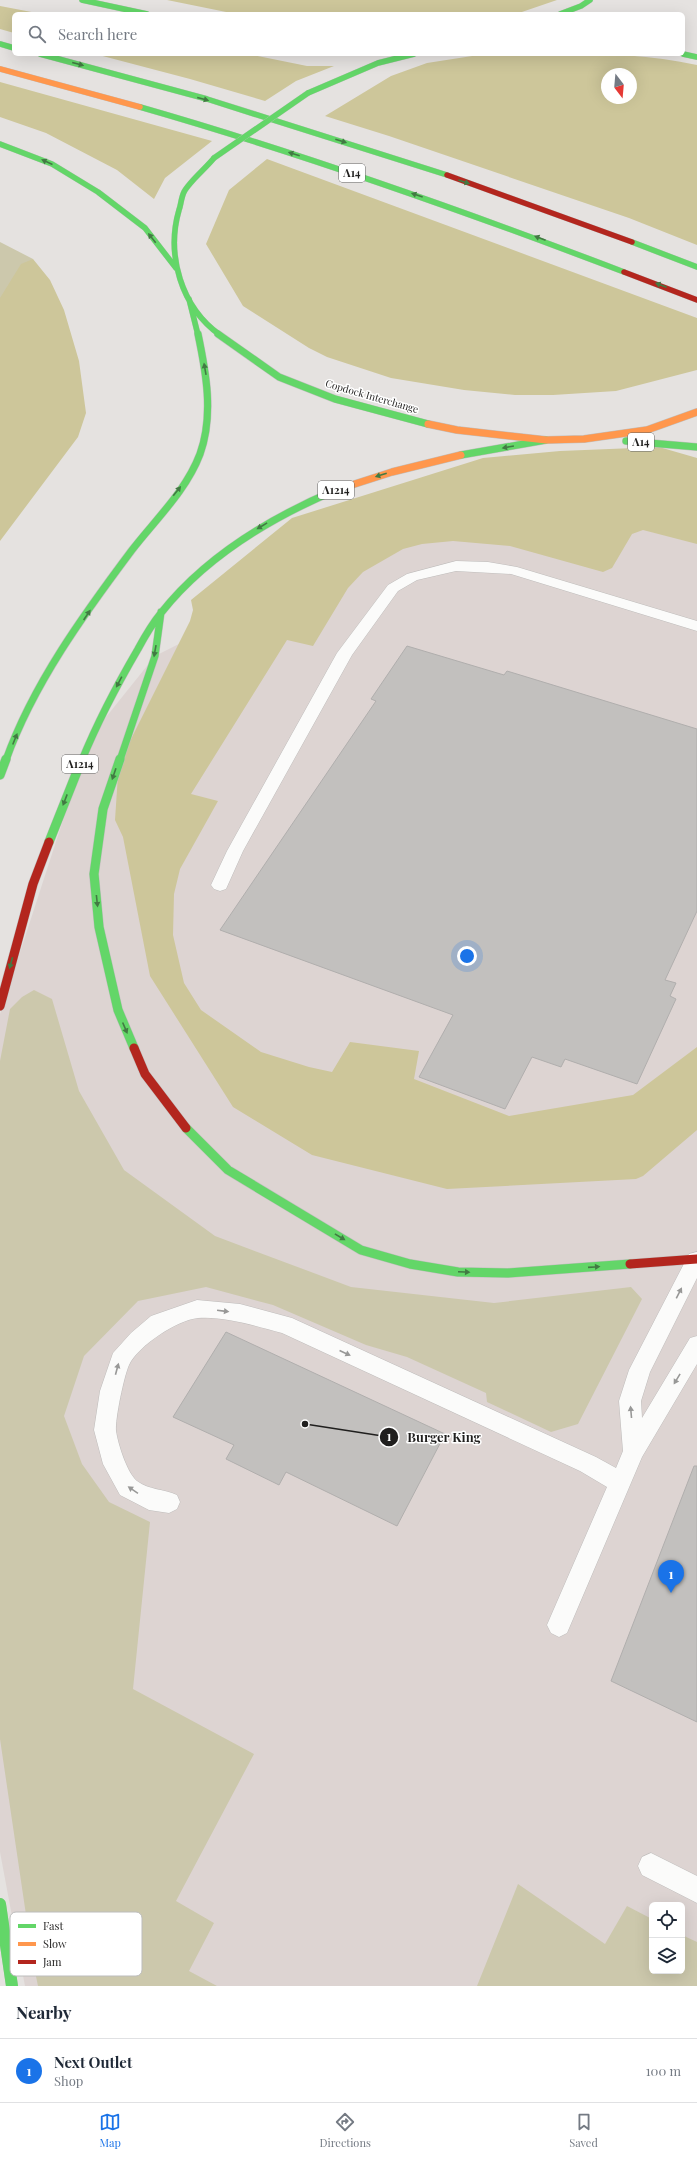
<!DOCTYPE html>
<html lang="en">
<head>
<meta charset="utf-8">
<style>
  body { margin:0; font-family:"Playfair Display",serif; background:#f2f2f3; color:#1f2937 }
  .controls { position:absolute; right:12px; bottom:12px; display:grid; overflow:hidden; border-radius:6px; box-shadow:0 4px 16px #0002 }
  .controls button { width:36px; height:36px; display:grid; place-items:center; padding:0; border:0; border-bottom:1px solid #e0e1e3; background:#fff; color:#1f2937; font:20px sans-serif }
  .compass { position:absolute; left:601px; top:68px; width:36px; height:36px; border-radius:50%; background:#fff; box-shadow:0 4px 16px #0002; rotate:164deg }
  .you { position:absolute; left:467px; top:956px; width:14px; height:14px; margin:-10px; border:3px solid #fff; border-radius:50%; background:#1a73e8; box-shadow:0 0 0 6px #1a73e833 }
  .badge { display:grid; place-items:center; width:26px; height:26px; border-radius:50%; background:#1a73e8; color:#fff; font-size:13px; font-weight:700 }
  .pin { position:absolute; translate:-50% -33px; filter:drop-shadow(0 1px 2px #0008) }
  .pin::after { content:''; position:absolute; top:21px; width:14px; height:12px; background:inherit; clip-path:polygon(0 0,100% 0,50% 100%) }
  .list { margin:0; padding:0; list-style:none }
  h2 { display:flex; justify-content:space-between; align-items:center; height:52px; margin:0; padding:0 16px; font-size:17px }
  h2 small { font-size:13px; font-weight:400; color:#747a83 }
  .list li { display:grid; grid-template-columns:26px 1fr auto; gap:12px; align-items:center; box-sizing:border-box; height:64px; padding:0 16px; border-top:1px solid #e0e1e3 }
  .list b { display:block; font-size:15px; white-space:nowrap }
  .list p { margin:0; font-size:13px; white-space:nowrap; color:#747a83 }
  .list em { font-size:13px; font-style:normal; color:#747a83 }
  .icon { flex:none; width:22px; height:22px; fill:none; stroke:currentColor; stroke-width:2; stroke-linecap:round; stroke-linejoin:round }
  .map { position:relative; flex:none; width:697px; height:1986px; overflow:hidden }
  .search { position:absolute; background:#fff; box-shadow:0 4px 16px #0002; left:12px; right:12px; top:12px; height:44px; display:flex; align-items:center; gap:10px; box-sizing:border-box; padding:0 14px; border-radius:6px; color:#747a83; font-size:15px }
  .sheet { height:116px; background:#fff }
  nav { display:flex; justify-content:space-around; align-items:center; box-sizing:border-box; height:56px; border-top:1px solid #e0e1e3; background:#fff; font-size:11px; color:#747a83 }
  nav a { display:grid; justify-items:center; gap:2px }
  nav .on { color:#1a73e8 }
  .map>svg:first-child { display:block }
  .built { fill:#ddd4d2; fill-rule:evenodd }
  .green { fill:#ccc8ac }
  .forest { fill:#cdc69a; fill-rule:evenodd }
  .building { fill:#c2c0be; stroke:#b0aead }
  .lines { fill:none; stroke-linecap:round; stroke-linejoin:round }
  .lane-casing { stroke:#bebcbb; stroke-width:1 }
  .fast-far3-casing { stroke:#c0bfbe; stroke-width:6 }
  .fast-far2-casing { stroke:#c0bfbe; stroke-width:8 }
  .fast-far1-casing { stroke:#c0bfbe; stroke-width:10 }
  .fast-casing { stroke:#c0bfbe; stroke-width:12 }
  .slow-far1-casing { stroke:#c0bfbe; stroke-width:6 }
  .slow-casing { stroke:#c0bfbe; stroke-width:8 }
  .jam-far1-casing { stroke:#c0bfbe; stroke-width:6 }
  .jam-casing { stroke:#c0bfbe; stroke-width:10 }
  .lane { fill:#fbfbfa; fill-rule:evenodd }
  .fast-far3 { stroke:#63d668; stroke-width:5.5 }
  .fast-far2 { stroke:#63d668; stroke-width:7 }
  .fast-far1 { stroke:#63d668; stroke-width:9 }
  .fast { stroke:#63d668; stroke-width:12 }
  .slow-far1 { stroke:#ff974d; stroke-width:5.5 }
  .slow { stroke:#ff974d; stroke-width:7 }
  .jam-far1 { stroke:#b3261e; stroke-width:5.5 }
  .jam { stroke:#b3261e; stroke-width:9 }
  .fast-bridge-casing { stroke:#c0bfbe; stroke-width:6; stroke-linecap:butt }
  .fast-bridge { stroke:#63d668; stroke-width:5.5 }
  .oneway { fill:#427a43 }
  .oneway2 { fill:#989897 }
  .labels { text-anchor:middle; stroke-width:3; stroke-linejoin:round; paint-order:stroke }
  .far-street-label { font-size:10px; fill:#201f1e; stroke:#fff }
  .shield { fill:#fff; stroke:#636262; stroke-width:1 }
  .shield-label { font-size:11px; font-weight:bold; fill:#201f1e }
  .key { fill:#fff; stroke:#bcbcbc; stroke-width:1 }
  .key-label { font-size:11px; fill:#201f1e }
  .leader { fill:none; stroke:#201f1e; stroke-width:1.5 }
  .callout-dot { fill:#201f1e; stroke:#fff; stroke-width:1.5 }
  .mark-label { font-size:12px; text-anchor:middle; font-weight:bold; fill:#fff }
  .callout-label { font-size:13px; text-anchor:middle; font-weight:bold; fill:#201f1e; stroke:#fff; stroke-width:3; stroke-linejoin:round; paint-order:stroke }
</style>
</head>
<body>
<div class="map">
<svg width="697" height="1986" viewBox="0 0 697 1986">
  <rect width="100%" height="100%" fill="#e5e2e0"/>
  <path class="built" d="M676 501 697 508V1986H25L0 1852V1014L90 737 155 656 360 553ZM652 1905H682V1971H652Z"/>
  <path class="green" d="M0 242 33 259 0 311Z
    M34 990 52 999 79 1091 124 1170 215 1236 351 1287 494 1303 631 1287 642 1299 578 1424 551 1432 487 1402 486 1393 407 1357 366 1345 273 1305 206 1287 138 1301 84 1356 64 1416 82 1464 109 1502 150 1522 133 1689 254 1754 176 1901 214 1923 189 1971 217 1986H38L33 1962 0 1739V1061L10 1009 22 997Z
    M518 1884 605 1944 627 1906 652 1919V1971H682V1935L697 1942V1986H477Z"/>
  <path class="forest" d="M167 0H557L516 14H236Z
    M0 6 42 14H14V33L0 29Z
    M95 54H248L307 66H334L296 81 265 101 190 79Z
    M485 54C555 54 628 50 697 65V245L629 218 389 136 325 116 391 76 427 63ZM607 74H631V98H607Z
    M0 82 212 141 165 178 154 199 117 170 46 133 0 117Z
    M267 159 697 318V370L616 391 553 395H515L464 390 391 378 327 357 309 348 243 306 206 244 229 190Z
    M33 259 50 280 64 310 79 361 86 413 78 437 0 541V298L21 264Z
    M659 447 697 458V544L643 530 632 534 612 568 603 572 510 546 453 541 422 544 403 549 363 572 348 588 313 646 287 640 191 794 218 801 180 869 174 894 173 935 184 983 201 1010 261 1052 309 1067 332 1072 350 1042 419 1051 414 1079 509 1116 633 1095 697 1047V1130L643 1176 636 1179 447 1189 312 1155 233 1107 150 976 123 837 115 820 118 775 124 753 190 621 193 610 191 600 292 518 483 458 560 451Z"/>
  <path class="building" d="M407 646 504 675 507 671 697 729V911L665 980 676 983 670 996 676 999 637 1084 565 1059 561 1067 532 1057 505 1109 419 1077 453 1015 220 930 376 701 371 699Z
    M226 1332 445 1434 397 1526 286 1472 279 1485 226 1459 234 1445 173 1417Z
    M694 1466H697V1722L611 1681Z"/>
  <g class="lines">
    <defs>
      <path id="lane" d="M456 561 488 562 517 567 697 621V631L511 574 456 571 417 580 398 591 352 655 243 851 226 889 220 891 214 889 211 885 227 851 337 653 388 585 407 574Z
        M697 1252V1278L650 1372 641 1401 642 1418 690 1338 697 1336V1364L642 1457 567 1633 559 1637 551 1633 547 1625 607 1487 580 1471 282 1333C256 1326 224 1316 198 1318 177 1320 138 1346 129 1365 124 1376 115 1419 116 1431 118 1444 127 1473 137 1481 149 1490 164 1489 177 1495L180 1502 177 1509 169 1513 149 1510 120 1495 103 1464 94 1430 100 1391 113 1353 131 1333 151 1316 197 1300 240 1304 292 1318 596 1457 616 1468 623 1451 619 1401 629 1370 689 1254Z
        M651 1853 697 1876V1903L642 1875 638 1866 642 1857Z"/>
      <path id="fast-far3" d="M82 0 147 14
        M560 14 581 6 590 0
        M0 44 14 48
        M40 54 207 99 447 175
        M683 54 697 57
        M308 93 378 63 414 54
        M140 107C304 154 464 211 624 272
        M0 144 52 164 98 192 145 228 176 268
        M214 158C206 168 189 182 184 192 181 198 181 205 179 210 166 255 181 307 220 335
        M632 242 697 267
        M189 299 198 335"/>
      <path id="fast-far2" d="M218 334 279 377 335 399 428 424
        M626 441 697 447
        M461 455 546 440
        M6 760C33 684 84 614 132 550 156 519 186 491 200 454 214 415 206 372 198 334
        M82 760C98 721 117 685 138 649 145 636 152 624 161 613 206 556 270 518 336 490
        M120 760 155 656 161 612"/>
      <path id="fast-far1" d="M120 759 103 809 94 874 99 927 118 1010 134 1048
        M0 775 6 759
        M49 842 82 759
        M186 1128 228 1170 361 1250 410 1264 458 1272 508 1273 630 1264"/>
      <path id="fast" d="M0 1904 12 1986"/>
      <path id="slow-far1" d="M0 69 140 107"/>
      <path id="slow" d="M428 424 457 430 546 440 584 439 647 430 697 412
        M336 490 392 472 461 455"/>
      <path id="jam-far1" d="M447 175 632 242
        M624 272 697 300"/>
      <path id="jam" d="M0 1006 33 884 49 842
        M134 1048 145 1074 186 1128
        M630 1264 697 1259"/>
    </defs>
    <use href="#lane" class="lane-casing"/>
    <use href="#fast-far3" class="fast-far3-casing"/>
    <use href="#fast-far2" class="fast-far2-casing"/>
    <use href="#fast-far1" class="fast-far1-casing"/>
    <use href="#fast" class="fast-casing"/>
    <use href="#slow-far1" class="slow-far1-casing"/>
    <use href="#slow" class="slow-casing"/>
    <use href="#jam-far1" class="jam-far1-casing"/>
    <use href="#jam" class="jam-casing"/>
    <use href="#lane" class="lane"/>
    <use href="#fast-far3" class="fast-far3"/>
    <use href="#fast-far2" class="fast-far2"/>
    <use href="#fast-far1" class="fast-far1"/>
    <use href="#fast" class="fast"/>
    <use href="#slow-far1" class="slow-far1"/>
    <use href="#slow" class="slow"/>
    <use href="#jam-far1" class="jam-far1"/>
    <use href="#jam" class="jam"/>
    <defs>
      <path id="fast-bridge" d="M214 158 308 93"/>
    </defs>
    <use href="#fast-bridge" class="fast-bridge-casing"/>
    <use href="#fast-bridge" class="fast-bridge"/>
  </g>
  <defs><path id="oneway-solid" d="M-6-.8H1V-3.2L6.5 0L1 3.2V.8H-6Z"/></defs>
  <g class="oneway">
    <use href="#oneway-solid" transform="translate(78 64) rotate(15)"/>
    <use href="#oneway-solid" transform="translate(203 99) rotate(15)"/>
    <use href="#oneway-solid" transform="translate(341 141) rotate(18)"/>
    <use href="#oneway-solid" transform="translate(294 154) rotate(-162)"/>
    <use href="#oneway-solid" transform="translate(47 162) rotate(-156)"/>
    <use href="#oneway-solid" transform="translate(464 182) rotate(19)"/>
    <use href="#oneway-solid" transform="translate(417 195) rotate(-161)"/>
    <use href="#oneway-solid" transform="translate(152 238) rotate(-128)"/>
    <use href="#oneway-solid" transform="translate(540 238) rotate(-159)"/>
    <use href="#oneway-solid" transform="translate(661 285) rotate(-159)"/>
    <use href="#oneway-solid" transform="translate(205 369) rotate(-100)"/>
    <use href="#oneway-solid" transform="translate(508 447) rotate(170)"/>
    <use href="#oneway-solid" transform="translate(381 475) rotate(163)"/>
    <use href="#oneway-solid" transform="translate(177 491) rotate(-51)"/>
    <use href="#oneway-solid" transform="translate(262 526) rotate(149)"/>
    <use href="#oneway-solid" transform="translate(87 615) rotate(-56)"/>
    <use href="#oneway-solid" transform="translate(155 651) rotate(100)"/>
    <use href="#oneway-solid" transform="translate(119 682) rotate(118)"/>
    <use href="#oneway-solid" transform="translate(15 739) rotate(-68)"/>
    <use href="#oneway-solid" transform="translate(114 774) rotate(109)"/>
    <use href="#oneway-solid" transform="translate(65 800) rotate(111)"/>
    <use href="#oneway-solid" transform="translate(97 901) rotate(84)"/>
    <use href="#oneway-solid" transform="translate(11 963) rotate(105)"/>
    <use href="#oneway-solid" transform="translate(125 1028) rotate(67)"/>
    <use href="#oneway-solid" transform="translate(340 1237) rotate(31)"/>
    <use href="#oneway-solid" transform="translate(594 1267) rotate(-4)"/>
    <use href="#oneway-solid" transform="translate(464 1272) rotate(2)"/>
  </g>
  <g class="oneway2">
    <use href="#oneway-solid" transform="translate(679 1293) rotate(-63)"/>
    <use href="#oneway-solid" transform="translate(223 1311) rotate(7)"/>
    <use href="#oneway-solid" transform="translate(345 1353) rotate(25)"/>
    <use href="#oneway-solid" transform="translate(117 1369) rotate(-75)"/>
    <use href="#oneway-solid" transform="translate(677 1379) rotate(121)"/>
    <use href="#oneway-solid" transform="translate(631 1412) rotate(-95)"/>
    <use href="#oneway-solid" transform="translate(133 1490) rotate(-146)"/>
  </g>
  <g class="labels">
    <g class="far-street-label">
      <text transform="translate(372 396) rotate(16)" y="4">Copdock Interchange</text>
    </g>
    <g class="shield">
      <rect x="339" y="164" width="26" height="18" rx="3"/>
      <rect x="628" y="433" width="26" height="18" rx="3"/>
      <rect x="318" y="481" width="36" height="18" rx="3"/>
      <rect x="62" y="755" width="36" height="18" rx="3"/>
    </g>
    <g class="shield-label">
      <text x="352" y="177">A14</text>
      <text x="641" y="446">A14</text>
      <text x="336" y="494">A1214</text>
      <text x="80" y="768">A1214</text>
    </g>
  </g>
  <rect x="10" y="1912" width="132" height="64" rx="6" class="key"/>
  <rect x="18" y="1924" width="18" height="4" fill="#63d668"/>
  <rect x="18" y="1942" width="18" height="4" fill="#ff974d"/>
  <rect x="18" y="1960" width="18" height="4" fill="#b3261e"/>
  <g class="key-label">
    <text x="43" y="1930">Fast</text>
    <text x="43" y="1948">Slow</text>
    <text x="43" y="1966">Jam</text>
  </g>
  <path class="leader" d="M305 1424L389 1437"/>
  <g class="callout-dot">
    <circle cx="305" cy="1424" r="4"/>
    <circle cx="389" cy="1437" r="10"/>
  </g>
  <g class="mark-label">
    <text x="389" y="1441">1</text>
  </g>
  <g class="callout-label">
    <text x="444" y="1442">Burger King</text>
  </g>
</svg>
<div class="controls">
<button><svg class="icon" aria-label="locate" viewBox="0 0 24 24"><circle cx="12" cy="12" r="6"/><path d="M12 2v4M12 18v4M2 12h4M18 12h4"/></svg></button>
<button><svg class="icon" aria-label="layers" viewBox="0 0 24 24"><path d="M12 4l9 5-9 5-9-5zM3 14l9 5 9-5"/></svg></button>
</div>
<svg class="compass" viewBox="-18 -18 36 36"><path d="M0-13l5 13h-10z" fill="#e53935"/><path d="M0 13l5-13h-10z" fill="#747a83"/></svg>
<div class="you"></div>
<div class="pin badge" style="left:671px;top:1593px">1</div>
<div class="search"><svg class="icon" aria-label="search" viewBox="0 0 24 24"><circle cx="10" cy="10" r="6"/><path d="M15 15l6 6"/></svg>Search here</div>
</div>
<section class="sheet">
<h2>Nearby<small></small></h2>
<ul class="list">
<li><span class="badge">1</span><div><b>Next Outlet</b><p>Shop</p></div><em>100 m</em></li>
</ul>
</section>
<nav>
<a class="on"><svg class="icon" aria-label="map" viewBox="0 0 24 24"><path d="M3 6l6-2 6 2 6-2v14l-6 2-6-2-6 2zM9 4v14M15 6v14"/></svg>Map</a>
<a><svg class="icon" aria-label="directions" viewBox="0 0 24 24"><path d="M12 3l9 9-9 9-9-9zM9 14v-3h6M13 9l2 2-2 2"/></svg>Directions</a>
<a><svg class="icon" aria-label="saved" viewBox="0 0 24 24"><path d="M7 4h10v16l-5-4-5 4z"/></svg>Saved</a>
</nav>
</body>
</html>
